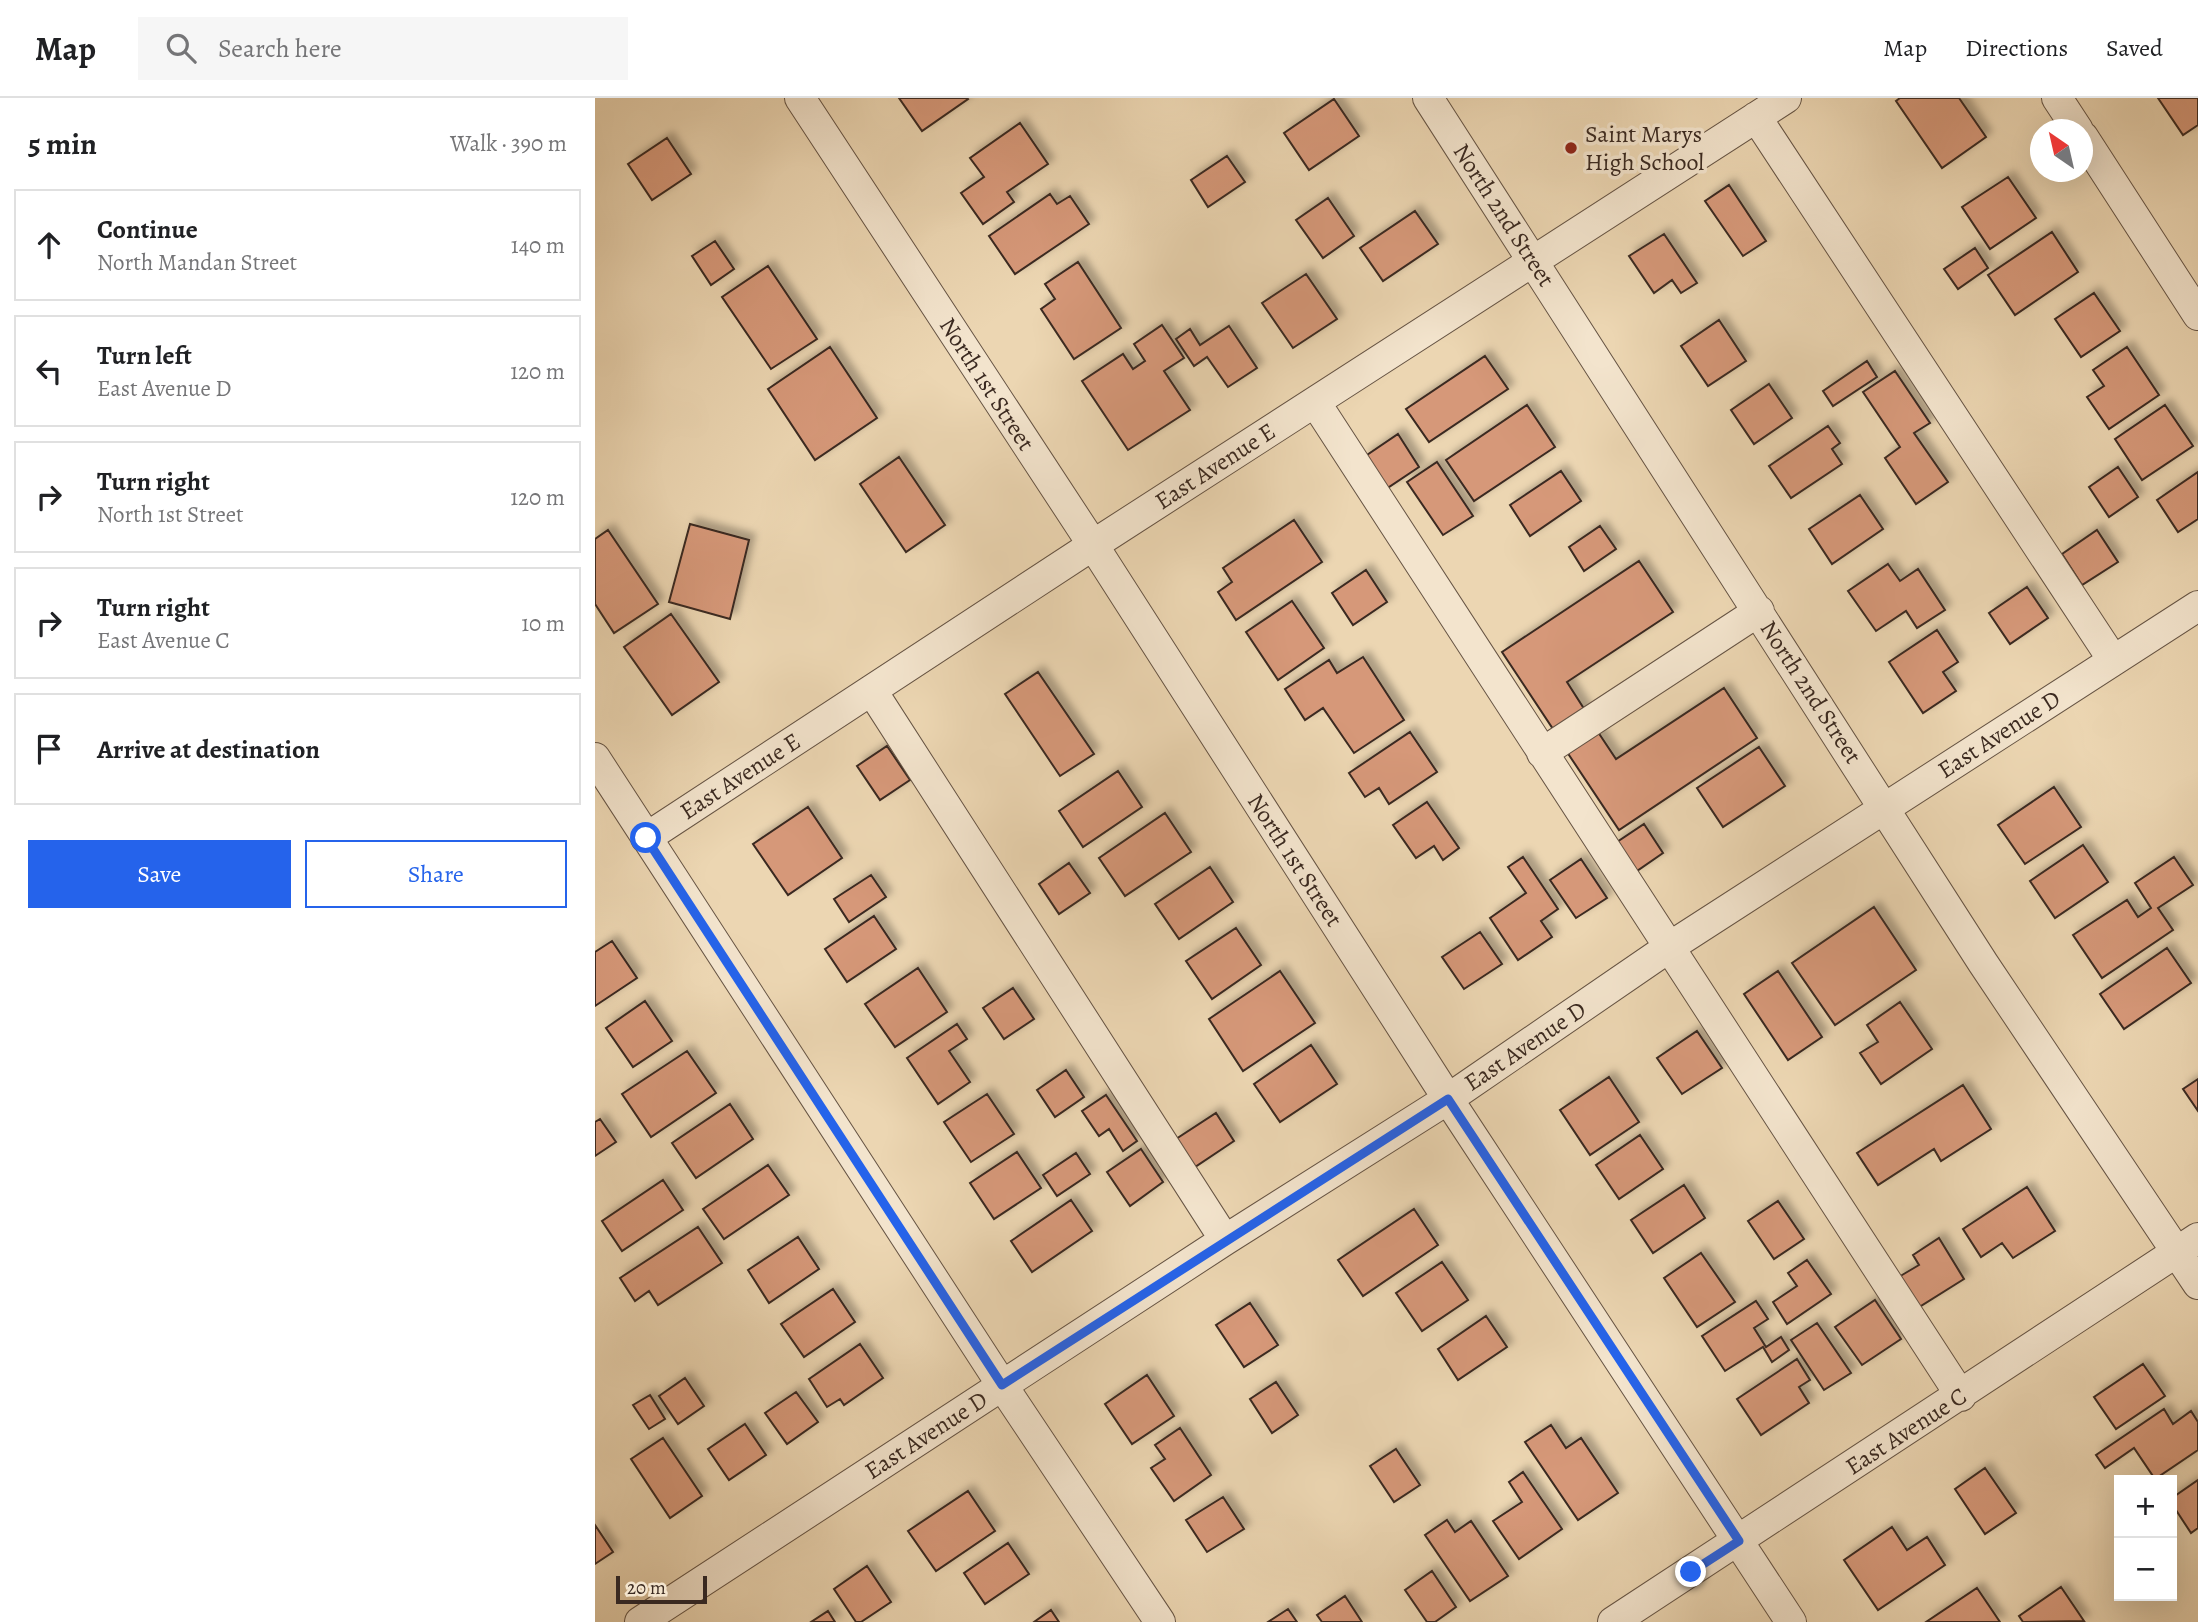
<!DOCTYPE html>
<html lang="en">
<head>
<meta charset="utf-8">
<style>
  body { margin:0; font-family:Alegreya,serif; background:#f6f6f6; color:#202124 }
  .controls { position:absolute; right:21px; bottom:21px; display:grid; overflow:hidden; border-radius:0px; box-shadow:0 7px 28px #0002 }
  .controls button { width:63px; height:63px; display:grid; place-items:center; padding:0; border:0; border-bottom:2px solid #e0e0e0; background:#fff; color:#202124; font:35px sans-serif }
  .compass { position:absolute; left:1435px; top:21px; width:63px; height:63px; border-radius:50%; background:#fff; box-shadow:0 7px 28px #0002; rotate:326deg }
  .scale { position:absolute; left:21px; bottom:18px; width:91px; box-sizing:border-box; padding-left:7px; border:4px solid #3a2920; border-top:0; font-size:19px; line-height:24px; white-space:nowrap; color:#3a2920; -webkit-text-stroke:5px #f3e4cd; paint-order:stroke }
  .stop { position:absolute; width:21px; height:21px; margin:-16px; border:5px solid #2563eb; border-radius:50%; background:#fff }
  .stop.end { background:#2563eb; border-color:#fff; box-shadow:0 2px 7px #0008 }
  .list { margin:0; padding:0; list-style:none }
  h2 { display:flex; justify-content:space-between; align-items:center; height:91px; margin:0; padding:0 28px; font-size:30px }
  h2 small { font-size:23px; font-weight:400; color:#757577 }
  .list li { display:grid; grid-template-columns:46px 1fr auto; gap:21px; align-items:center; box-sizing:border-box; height:112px; margin:0 14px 14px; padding:0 14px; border:2px solid #e0e0e0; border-radius:0px }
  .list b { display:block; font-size:26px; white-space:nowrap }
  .list p { margin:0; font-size:23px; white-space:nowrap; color:#757577 }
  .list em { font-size:23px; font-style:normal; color:#757577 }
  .actions { display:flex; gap:14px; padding:21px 28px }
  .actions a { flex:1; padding:16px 0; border:2px solid #2563eb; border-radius:0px; text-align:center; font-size:24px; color:#2563eb }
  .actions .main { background:#2563eb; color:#fff }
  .icon { flex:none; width:38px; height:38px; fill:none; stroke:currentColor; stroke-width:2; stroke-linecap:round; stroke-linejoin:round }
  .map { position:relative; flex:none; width:1603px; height:1524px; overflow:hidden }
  header { display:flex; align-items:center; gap:42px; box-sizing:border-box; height:98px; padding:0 35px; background:#fff; border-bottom:2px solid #e0e0e0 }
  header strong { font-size:33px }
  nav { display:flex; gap:38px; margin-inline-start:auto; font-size:24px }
  .search { width:490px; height:63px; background:#f6f6f6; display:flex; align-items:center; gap:18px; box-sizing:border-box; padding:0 24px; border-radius:0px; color:#757577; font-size:26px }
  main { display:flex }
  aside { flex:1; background:#fff }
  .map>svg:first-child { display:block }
  .building { fill:#d69879; stroke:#3a2920; stroke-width:2; filter:url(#shadow) }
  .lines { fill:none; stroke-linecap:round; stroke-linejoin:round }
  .minor-casing { stroke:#665444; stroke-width:32 }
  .minor { stroke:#f3e4cd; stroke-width:30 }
  .route { stroke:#2563eb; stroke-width:9 }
  .poi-dot { fill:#8f2418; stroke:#f3e4cd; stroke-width:2.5 }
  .labels { text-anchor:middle; stroke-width:7; stroke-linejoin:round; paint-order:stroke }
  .poi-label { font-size:24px; fill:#3a2920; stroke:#f3e4cd; text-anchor:start }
  .street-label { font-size:24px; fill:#3a2920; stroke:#f3e4cd }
</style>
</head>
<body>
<header>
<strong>Map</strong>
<div class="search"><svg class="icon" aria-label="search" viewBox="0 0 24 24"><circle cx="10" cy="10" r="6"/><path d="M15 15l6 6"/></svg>Search here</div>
<nav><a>Map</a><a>Directions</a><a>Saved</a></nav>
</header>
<main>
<aside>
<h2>5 min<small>Walk · 390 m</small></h2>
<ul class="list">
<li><svg class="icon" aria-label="ahead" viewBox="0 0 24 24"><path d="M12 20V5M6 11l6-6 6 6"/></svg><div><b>Continue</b><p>North Mandan Street</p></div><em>140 m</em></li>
<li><svg class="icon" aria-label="left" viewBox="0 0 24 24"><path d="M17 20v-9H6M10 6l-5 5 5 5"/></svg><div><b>Turn left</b><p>East Avenue D</p></div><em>120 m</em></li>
<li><svg class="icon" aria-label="right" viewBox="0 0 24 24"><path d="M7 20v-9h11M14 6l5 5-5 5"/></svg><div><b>Turn right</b><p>North 1st Street</p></div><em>120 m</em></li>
<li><svg class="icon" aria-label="right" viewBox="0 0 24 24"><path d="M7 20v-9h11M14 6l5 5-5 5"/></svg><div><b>Turn right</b><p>East Avenue C</p></div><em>10 m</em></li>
<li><svg class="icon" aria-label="arrive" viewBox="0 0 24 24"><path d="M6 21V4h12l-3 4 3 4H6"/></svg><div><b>Arrive at destination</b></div></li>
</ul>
<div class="actions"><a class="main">Save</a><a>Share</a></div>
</aside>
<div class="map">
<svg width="1603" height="1524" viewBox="0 0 1603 1524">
  <defs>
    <filter id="shadow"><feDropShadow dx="6" dy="-6" stdDeviation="3.5" flood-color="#0004"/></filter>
  </defs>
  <rect width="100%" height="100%" fill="#ecd6b2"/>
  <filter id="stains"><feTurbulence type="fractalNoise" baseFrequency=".00286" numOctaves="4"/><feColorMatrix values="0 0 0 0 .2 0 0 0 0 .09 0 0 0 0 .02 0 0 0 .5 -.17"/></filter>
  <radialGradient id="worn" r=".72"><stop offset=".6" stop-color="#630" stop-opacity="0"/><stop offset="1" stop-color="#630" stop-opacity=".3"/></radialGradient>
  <path class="building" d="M304 0H372L373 1 327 33Z
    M1305 0H1364L1391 39 1347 70 1301 3Z
    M1563 0H1603V27L1588 37Z
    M739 1 764 38 714 72 689 35Z
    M425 25 453 66 412 94 419 104 388 126 366 95 389 79 375 60Z
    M72 40 96 76 57 102 33 66Z
    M632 58 650 84 613 109 596 82Z
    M1413 79 1441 120 1395 151 1367 109Z
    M1134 87 1171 143 1148 158 1110 103Z
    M455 96 462 106 475 98 494 126 420 176 394 138Z
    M733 100 759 138 728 160 701 122Z
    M820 113 843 146 788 183 765 150Z
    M1457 134 1483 174 1420 217 1393 177Z
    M1069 136 1102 185 1086 195 1077 182 1059 195 1034 158Z
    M120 143 139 171 116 187 97 158Z
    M1380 150 1393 170 1363 191 1349 171Z
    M483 164 526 230 479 261 446 211 460 201 450 186Z
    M173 168 222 241 176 271 127 199Z
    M711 176 742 221 698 250 667 205Z
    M1499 195 1525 233 1486 259 1460 221Z
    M1124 222 1151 263 1113 288 1086 248Z
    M567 227 589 260 569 273 595 312 533 352 487 283 528 256 538 271 550 263 539 246Z
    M634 228 662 270 633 289 612 259 599 268 581 241 595 231 605 247Z
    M235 249 282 320 220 362 173 291Z
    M1532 249 1564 297 1514 331 1492 299 1509 288 1498 272Z
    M890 258 913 291 834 344 811 311Z
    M1272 263 1282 279 1238 308 1228 293Z
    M1300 273 1335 325 1319 335 1353 384 1321 406 1290 360 1305 349 1268 294Z
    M1174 286 1197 320 1159 346 1136 312Z
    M932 307 960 349 879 403 851 362Z
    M1570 307 1598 348 1547 382 1520 341Z
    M1233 328 1245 345 1237 351 1247 366 1196 400 1174 368Z
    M803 336 824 369 791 391 769 359Z
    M304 359 350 427 311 454 265 386Z
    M842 364 878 418 848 437 812 384Z
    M1523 369 1543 399 1514 419 1494 389Z
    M966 373 986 403 935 438 915 407Z
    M1603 374V421L1583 434 1562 402Z
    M1265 397 1288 431 1237 466 1214 431Z
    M699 422 727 464 641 522 623 494 637 484 628 470Z
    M95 426 154 442 135 521 74 504Z
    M1005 428 1021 451 989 473 974 449Z
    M13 432 63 506 19 535 0 506V441Z
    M1502 432 1523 464 1487 487 1467 456Z
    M1044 463 1078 514 972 584 993 617 962 637 907 554Z
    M1293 466 1305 483 1323 471 1350 512 1322 530 1311 513 1281 533 1253 493Z
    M771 472 792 504 758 527 737 495Z
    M1432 489 1453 520 1415 546 1394 515Z
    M697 503 729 550 683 582 651 534Z
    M76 516 124 584 77 617 29 549Z
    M1342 532 1363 564 1348 574 1361 593 1328 615 1294 564Z
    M768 559 809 622 759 655 728 610 710 622 690 591 734 562 742 575Z
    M443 574 499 656 465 678 410 596Z
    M1129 590 1162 640 1024 732 968 648 999 628 1021 661Z
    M815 634 842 674 794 706 784 690 770 699 754 675Z
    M292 648 315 682 285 702 262 668Z
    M1164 649 1190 688 1128 729 1102 690Z
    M523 673 547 709 488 749 464 713Z
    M1459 689 1486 729 1430 766 1403 727Z
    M832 704 864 750 848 762 839 748 821 760 798 727Z
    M213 709 247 760 193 797 158 746Z
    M570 715 596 754 530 798 504 760Z
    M1049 726 1068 755 1039 775 1019 746Z
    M1488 747 1513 784 1460 820 1435 783Z
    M928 759 963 811 946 823 957 839 923 862 895 820 931 795 913 769Z
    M1579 759 1598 787 1563 810 1578 832 1507 880 1478 837 1532 802 1543 819 1556 810 1540 785Z
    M986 761 1012 800 981 820 955 782Z
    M474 765 495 795 464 816 444 786Z
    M615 769 638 804 584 841 560 806Z
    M276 777 291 799 254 824 239 801Z
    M1279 809 1321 872 1240 927 1197 865Z
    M279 818 301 851 252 884 230 851Z
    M641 830 666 867 617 901 591 863Z
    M885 834 907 866 869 891 847 859Z
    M17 843 42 880 0 908V854Z
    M1572 850 1596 885 1529 931 1505 896Z
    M323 870 352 914 300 949 270 906Z
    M685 873 720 925 648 973 614 921Z
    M1183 873 1227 939 1193 962 1149 896Z
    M418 890 439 921 409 941 388 910Z
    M50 903 77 943 38 969 11 930Z
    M1305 904 1337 951 1286 986 1265 955 1283 944 1272 927Z
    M362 926 372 941 354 953 375 984 343 1006 312 960Z
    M1102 933 1127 970 1087 996 1062 960Z
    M716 947 742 986 685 1024 659 986Z
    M92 953 121 995 56 1039 27 996Z
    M471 972 489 999 460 1019 442 992Z
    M1014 979 1044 1024 995 1057 965 1012Z
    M1603 981V1013L1588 991Z
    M1368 987 1396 1031 1346 1063 1339 1051 1283 1087 1262 1055Z
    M392 996 419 1036 376 1064 349 1024Z
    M511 997 542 1043 528 1053 514 1031 504 1038 487 1013Z
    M135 1006 158 1041 101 1080 77 1045Z
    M621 1015 639 1043 600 1069 581 1041Z
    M5 1021 21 1044 0 1058V1024Z
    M1045 1037 1068 1071 1024 1101 1001 1067Z
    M546 1051 568 1084 535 1108 512 1074Z
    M422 1054 446 1090 399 1121 375 1085Z
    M481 1055 495 1076 462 1098 448 1077Z
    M173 1067 194 1097 129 1141 108 1111Z
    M68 1082 88 1112 27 1153 7 1123Z
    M1089 1087 1110 1120 1058 1155 1036 1122Z
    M1432 1089 1460 1133 1418 1160 1407 1145 1386 1159 1368 1131Z
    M476 1102 497 1133 437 1174 416 1143Z
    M1183 1103 1209 1141 1179 1161 1153 1123Z
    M819 1111 843 1147 768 1198 743 1162Z
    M103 1129 127 1165 63 1207 54 1193 40 1203 25 1180Z
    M203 1139 224 1171 174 1205 153 1172Z
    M1344 1140 1369 1181 1321 1211 1302 1180 1324 1167 1318 1157Z
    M1106 1155 1140 1204 1102 1229 1069 1180Z
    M1212 1162 1236 1196 1192 1226 1178 1204 1202 1188 1193 1175Z
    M847 1164 873 1202 827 1233 801 1195Z
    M238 1191 260 1224 209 1259 186 1226Z
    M1280 1202 1306 1241 1267 1267 1240 1229Z
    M1161 1203 1173 1221 1159 1230 1171 1249 1186 1239 1194 1252 1177 1264 1168 1249 1130 1273 1107 1238Z
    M655 1205 683 1247 649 1269 621 1227Z
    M891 1218 912 1249 863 1282 843 1251Z
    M1222 1225 1256 1275 1229 1292 1196 1242Z
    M265 1246 288 1280 249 1307 245 1301 232 1309 214 1281Z
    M1202 1261 1215 1282 1204 1289 1214 1305 1166 1337 1142 1301Z
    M1548 1266 1570 1298 1521 1331 1499 1299Z
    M552 1277 579 1318 537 1346 510 1306Z
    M90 1280 109 1308 83 1326 64 1298Z
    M681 1284 703 1317 677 1335 655 1301Z
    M201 1294 223 1324 192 1346 170 1315Z
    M55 1297 70 1321 54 1331 38 1307Z
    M1569 1311 1578 1326 1596 1313 1603 1324V1352L1560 1381 1539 1350 1510 1370 1501 1357Z
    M150 1326 171 1357 134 1382 113 1351Z
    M956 1327 971 1350 986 1340 1023 1395 983 1422 930 1344Z
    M585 1330 616 1377 579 1403 556 1370 570 1361 560 1347Z
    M68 1340 107 1398 75 1420 36 1361Z
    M801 1351 825 1387 799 1404 775 1368Z
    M1390 1370 1421 1415 1390 1436 1360 1391Z
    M928 1374 967 1431 924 1461 898 1423 927 1404 914 1384Z
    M1603 1382V1430L1596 1435 1577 1406V1400Z
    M373 1393 400 1433 341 1473 313 1433Z
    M628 1399 649 1431 612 1454 591 1422Z
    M852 1422 860 1434 876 1423 913 1478 875 1503 830 1437Z
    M0 1427 18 1454 0 1466Z
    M1297 1429 1312 1452 1332 1439 1350 1467 1283 1512 1249 1462Z
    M413 1445 434 1476 390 1506 369 1475Z
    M272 1468 296 1504 266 1524H261L239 1491Z
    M837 1473 861 1509 840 1524H832L810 1492Z
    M1466 1489 1489 1523 1428 1524 1424 1518Z
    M1382 1490 1405 1524H1331Z
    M750 1498 767 1524H727L722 1517Z
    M693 1511 702 1524H673Z
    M456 1512 464 1524H439Z
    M233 1513 240 1524H216Z"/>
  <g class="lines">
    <defs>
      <path id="minor" d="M205 0 498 447 853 1001 1196 1524
        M833 0 1388 865 1603 1186
        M1462 0 1483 32
        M1161 19 1518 562
        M1488 39 1603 217
        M720 304 1366 1298
        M277 593 630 1142
        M947 655 1164 513
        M0 660 407 1287 565 1524
        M51 740 498 447 1191 0
        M45 1524 630 1142 853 1001 1073 850 1603 508
        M1018 1524 1603 1140"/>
    </defs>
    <use href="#minor" class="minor-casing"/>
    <use href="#minor" class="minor"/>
  </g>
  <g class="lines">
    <path class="route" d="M51 740 407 1287 853 1001 1144 1443 1096 1474"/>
  </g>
  <circle class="poi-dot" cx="976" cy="50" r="7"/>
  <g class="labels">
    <g class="poi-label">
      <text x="990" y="44">Saint Marys<tspan x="990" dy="28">High School</tspan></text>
    </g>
    <g class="street-label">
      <text transform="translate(909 117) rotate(57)" y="8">North 2nd Street</text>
      <text transform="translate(392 286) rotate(57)" y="8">North 1st Street</text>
      <text transform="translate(620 368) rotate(-33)" y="8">East Avenue E</text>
      <text transform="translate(1216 594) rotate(57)" y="8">North 2nd Street</text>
      <text transform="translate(1404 636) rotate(-33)" y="8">East Avenue D</text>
      <text transform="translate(145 678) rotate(-33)" y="8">East Avenue E</text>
      <text transform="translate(700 762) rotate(57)" y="8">North 1st Street</text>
      <text transform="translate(930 948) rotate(-34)" y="8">East Avenue D</text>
      <text transform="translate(1311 1333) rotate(-33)" y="8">East Avenue C</text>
      <text transform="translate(331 1337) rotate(-33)" y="8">East Avenue D</text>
    </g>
  </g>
  <rect width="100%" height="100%" filter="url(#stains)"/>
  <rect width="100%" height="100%" fill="url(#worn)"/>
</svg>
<div class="controls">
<button>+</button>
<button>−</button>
</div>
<svg class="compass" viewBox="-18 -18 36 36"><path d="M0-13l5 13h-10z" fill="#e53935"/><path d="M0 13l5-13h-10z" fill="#757577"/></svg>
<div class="scale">20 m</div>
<div class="stop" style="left:51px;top:740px"></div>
<div class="stop end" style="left:1096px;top:1474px"></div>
</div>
</main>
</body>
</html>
